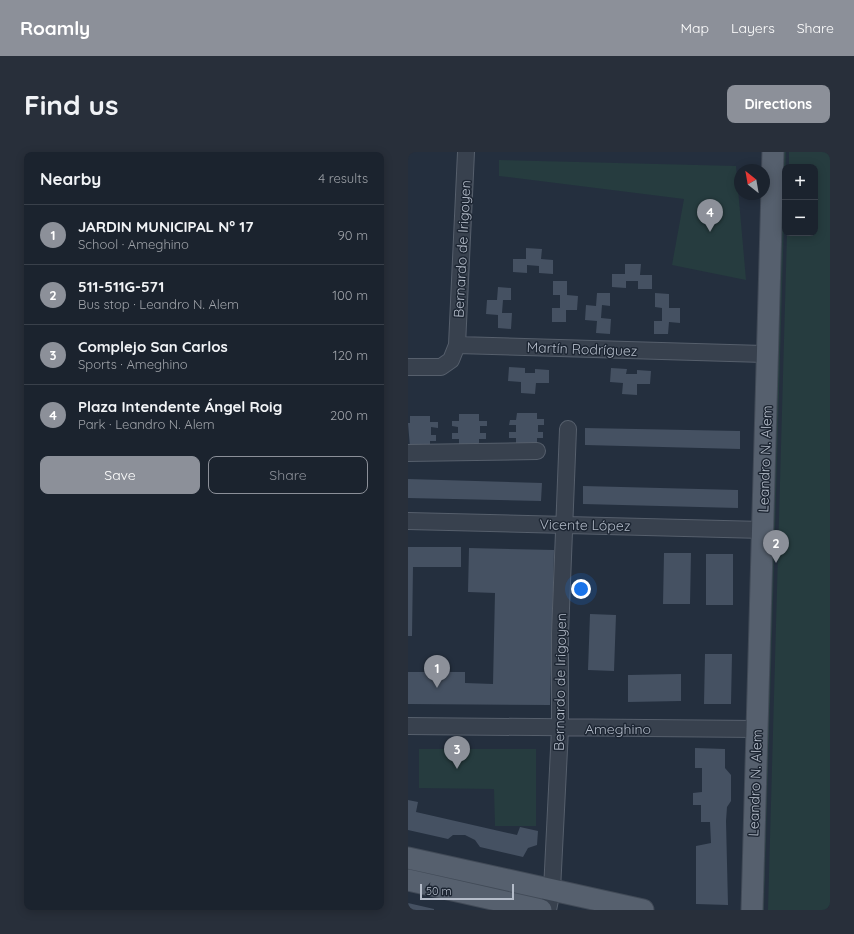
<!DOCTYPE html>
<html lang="en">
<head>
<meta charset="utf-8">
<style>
  body { margin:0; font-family:Quicksand,sans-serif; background:#282f3a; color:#f1f3f6 }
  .controls { position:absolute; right:12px; top:12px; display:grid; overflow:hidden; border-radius:8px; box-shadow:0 2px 10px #0003 }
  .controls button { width:36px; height:36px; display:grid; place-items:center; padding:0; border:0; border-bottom:1px solid #39404a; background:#1b232e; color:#f1f3f6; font:20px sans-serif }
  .compass { position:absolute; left:326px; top:12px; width:36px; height:36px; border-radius:50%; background:#1b232e; box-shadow:0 2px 10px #0003; rotate:329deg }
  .scale { position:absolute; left:12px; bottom:10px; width:94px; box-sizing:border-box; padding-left:4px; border:2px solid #b4bcc9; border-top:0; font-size:11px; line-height:14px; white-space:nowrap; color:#b4bcc9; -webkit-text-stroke:3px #1d2633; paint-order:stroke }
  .you { position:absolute; left:173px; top:437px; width:14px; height:14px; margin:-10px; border:3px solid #fff; border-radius:50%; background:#1a73e8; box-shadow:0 0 0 6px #1a73e833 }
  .badge { display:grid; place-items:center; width:26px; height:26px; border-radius:50%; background:#8c9099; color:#fff; font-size:13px; font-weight:700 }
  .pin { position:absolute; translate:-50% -33px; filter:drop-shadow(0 1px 2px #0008) }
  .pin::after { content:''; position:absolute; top:21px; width:14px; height:12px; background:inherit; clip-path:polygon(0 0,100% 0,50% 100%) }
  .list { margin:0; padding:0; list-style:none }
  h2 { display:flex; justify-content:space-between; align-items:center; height:52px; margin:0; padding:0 16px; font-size:17px }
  h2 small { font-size:13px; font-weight:400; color:#a0a4aa }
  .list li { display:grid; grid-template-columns:26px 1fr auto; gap:12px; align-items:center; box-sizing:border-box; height:60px; padding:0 16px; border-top:1px solid #39404a }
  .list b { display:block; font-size:15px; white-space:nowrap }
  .list p { margin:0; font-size:13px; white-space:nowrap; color:#a0a4aa }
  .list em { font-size:13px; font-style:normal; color:#a0a4aa }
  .actions { display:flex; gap:8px; padding:12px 16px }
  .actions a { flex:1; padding:9px 0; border:1px solid #8c9099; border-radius:8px; text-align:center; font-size:14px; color:#8c9099 }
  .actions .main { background:#8c9099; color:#fff }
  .map { position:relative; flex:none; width:422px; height:758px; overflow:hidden; border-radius:8px }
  header { display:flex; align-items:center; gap:24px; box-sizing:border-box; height:56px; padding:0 20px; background:#8c9099; color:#fff }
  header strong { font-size:19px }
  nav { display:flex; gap:22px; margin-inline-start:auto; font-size:14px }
  .intro { display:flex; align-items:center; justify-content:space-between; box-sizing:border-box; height:96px; padding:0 24px }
  h1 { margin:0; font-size:28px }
  .button { padding:10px 18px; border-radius:8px; background:#8c9099; color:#fff; font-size:14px; font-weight:700 }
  main { display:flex; gap:24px; padding:0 24px }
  aside { flex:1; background:#1b232e; border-radius:8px; box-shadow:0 2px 10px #0003 }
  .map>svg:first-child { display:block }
  .green { fill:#263c3f }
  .building { fill:#455162 }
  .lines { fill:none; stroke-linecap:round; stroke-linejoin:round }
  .minor-casing { stroke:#565f6c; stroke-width:18 }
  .major-casing { stroke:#414a57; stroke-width:23 }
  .minor { stroke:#38414e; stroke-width:16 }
  .major { stroke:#56606e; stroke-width:21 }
  .labels { text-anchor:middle; stroke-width:3; stroke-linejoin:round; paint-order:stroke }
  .street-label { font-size:14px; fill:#b4bcc9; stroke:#1d2633 }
</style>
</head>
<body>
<header>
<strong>Roamly</strong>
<nav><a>Map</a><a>Layers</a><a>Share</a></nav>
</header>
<div class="intro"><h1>Find us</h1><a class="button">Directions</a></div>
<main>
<aside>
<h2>Nearby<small>4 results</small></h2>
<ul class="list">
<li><span class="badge">1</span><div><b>JARDIN MUNICIPAL N° 17</b><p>School · Ameghino</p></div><em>90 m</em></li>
<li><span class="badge">2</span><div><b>511-511G-571</b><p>Bus stop · Leandro N. Alem</p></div><em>100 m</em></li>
<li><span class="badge">3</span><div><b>Complejo San Carlos</b><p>Sports · Ameghino</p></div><em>120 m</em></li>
<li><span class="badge">4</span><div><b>Plaza Intendente Ángel Roig</b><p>Park · Leandro N. Alem</p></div><em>200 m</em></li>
</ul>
<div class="actions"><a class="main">Save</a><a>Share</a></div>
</aside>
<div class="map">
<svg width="422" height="758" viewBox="0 0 422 758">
  <rect width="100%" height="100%" fill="#242f3e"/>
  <path class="green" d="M376 0H378L356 758H355Z
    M381 0H422V758H360L379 81H407V15H381Z
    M91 8 328 14 338 128 264 113 276 47 91 24Z
    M11 597H128V674H87L86 637 11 636Z"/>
  <path class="building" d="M118 96 134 97 133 107 145 108V122L131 121V114L119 113V121L105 120V107H118Z
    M217 112H233L232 123H244V137H230V129H218V136L204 135V122H217Z
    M145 129H159V143L170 144 169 158H158V170H144V156H152V143H145Z
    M90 135 103 136V148H95L94 161H104L103 177 90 176V163L78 162 79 148H89Z
    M189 141H202V154L194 153 193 166 203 167 202 182 188 181 189 169 177 168 178 153 188 154Z
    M247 141 261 142V156H272V171L261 170 260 182H246V169H254V156L247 155Z
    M101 215 117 216V221H127V217L141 218V231H128L127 242 113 241V230L100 229Z
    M203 216 219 217 218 222H229V218L243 219 242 232H229V243L214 242 215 231 202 230Z
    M109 261H129V267H136V273H130V280H135V286H129V292H108V286H101V280H108V273H101L102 268H108Z
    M51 262H71V269H79V274H72V281H78V287H71V293H51V287H44V281H50V275L44 274V269H51Z
    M2 264H22V270H30V276L23 275V283H28V289H22V295H2L0 271H2Z
    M177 276 332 279V297L177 293Z
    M0 327 134 331 133 349 0 346Z
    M175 334 330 338V356L175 352Z
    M0 395H53V415H5L4 484H0Z
    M61 396 146 398 142 553 0 552V520H57V531L85 532 87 441 60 440Z
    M256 401H283L282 452H255Z
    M298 402H325V453H298Z
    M182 462 208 463 206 519 180 518Z
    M297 502H324L323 552H296Z
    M273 522V549L220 550V523Z
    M287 596 317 597V616L323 623V649L319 655 318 669 320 753 288 752V694L303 691 302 670H293V653H285V641L294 640V616H287Z
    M0 648 10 650 8 660 109 683 112 675 130 679 129 693 120 696 115 705 72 695 67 688 57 683H45L40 687 0 678Z
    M0 751 26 757V758H0Z"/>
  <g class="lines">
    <defs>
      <path id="minor" d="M49 193 58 0
        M0 215H33L43 208 49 193 360 202
        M0 301 129 299
        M0 369 355 378
        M0 574 349 577
        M140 758 144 738 152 577V482L160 277"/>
      <path id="major" d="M0 706 235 758
        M0 728 133 758
        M344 758 365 0"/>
    </defs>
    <use href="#minor" class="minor-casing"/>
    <use href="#major" class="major-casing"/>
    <use href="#minor" class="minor"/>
    <use href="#major" class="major"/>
  </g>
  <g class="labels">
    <g class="street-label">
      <text transform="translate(54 97) rotate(-87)" y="5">Bernardo de Irigoyen</text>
      <text transform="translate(174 197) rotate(2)" y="5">Martín Rodríguez</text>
      <text transform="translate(357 307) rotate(-88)" y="5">Leandro N. Alem</text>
      <text transform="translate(177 373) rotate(1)" y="5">Vicente López</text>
      <text transform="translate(152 530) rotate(-89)" y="5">Bernardo de Irigoyen</text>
      <text x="210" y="582">Ameghino</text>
      <text transform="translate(347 631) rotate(-88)" y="5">Leandro N. Alem</text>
    </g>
  </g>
</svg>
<div class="controls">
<button>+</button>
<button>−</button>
</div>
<svg class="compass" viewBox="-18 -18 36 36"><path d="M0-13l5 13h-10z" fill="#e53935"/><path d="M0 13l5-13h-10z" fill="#a0a4aa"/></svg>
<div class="scale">50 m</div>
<div class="you"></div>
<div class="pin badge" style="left:29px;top:536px">1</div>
<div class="pin badge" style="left:368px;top:411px">2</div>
<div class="pin badge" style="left:49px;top:617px">3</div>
<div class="pin badge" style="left:302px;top:80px">4</div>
</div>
</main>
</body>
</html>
